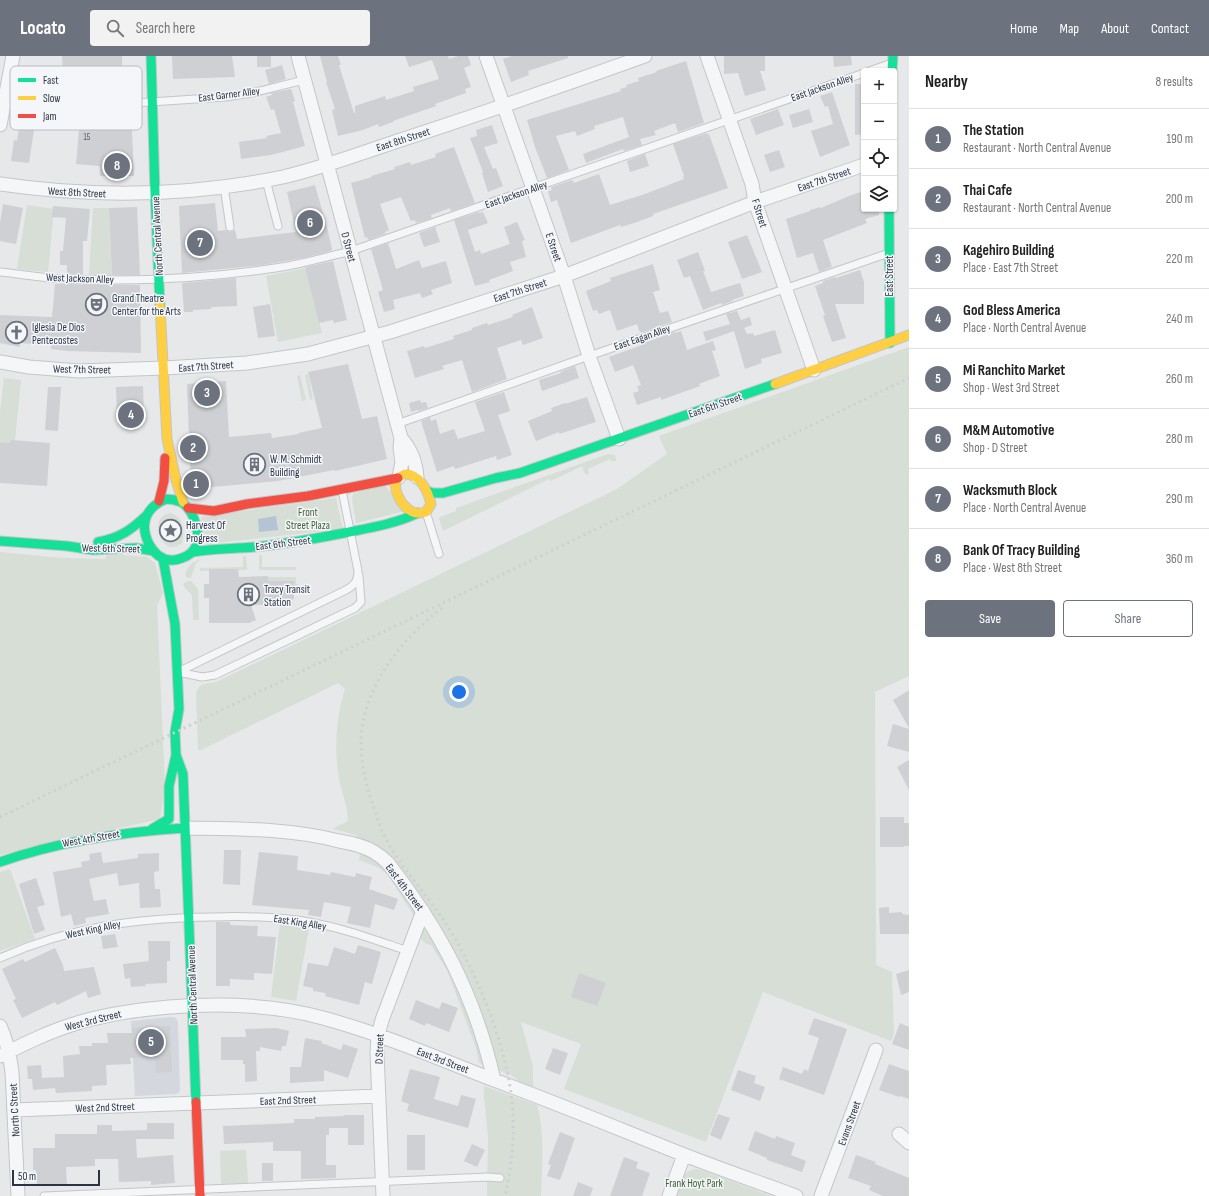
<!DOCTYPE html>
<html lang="en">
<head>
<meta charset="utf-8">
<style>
  body { margin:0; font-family:"Sofia Sans Condensed",sans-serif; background:#f2f2f2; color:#222 }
  .controls { position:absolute; right:12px; top:12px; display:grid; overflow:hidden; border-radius:4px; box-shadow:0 1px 3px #0004 }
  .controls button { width:36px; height:36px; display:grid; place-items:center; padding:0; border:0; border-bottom:1px solid #e0e0e0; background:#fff; color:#222; font:20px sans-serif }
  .scale { position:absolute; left:12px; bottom:10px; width:88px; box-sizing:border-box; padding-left:4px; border:2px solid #2b3445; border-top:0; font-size:11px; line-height:14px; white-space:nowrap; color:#2b3445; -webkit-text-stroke:3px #f4f6f9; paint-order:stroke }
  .you { position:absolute; left:459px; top:636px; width:14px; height:14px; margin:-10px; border:3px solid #fff; border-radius:50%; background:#1a73e8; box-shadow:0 0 0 6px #1a73e833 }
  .badge { display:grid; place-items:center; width:26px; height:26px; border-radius:50%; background:#6c737f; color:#fff; font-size:13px; font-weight:700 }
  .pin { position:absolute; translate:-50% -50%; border:2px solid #fff; box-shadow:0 1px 4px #0006 }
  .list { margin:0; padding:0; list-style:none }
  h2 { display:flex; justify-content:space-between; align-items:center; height:52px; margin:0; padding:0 16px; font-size:17px }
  h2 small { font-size:13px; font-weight:400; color:#767676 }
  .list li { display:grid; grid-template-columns:26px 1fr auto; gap:12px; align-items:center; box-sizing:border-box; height:60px; padding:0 16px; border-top:1px solid #e0e0e0 }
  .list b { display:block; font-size:15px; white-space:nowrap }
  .list p { margin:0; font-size:13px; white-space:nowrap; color:#767676 }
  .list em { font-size:13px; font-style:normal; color:#767676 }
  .actions { display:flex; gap:8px; padding:12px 16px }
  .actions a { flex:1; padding:9px 0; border:1px solid #6c737f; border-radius:4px; text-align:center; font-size:14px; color:#6c737f }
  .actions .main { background:#6c737f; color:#fff }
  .icon { flex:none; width:22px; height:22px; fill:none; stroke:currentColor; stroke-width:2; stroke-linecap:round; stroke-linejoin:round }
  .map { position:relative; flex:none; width:909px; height:1140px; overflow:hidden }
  header { display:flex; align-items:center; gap:24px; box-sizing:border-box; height:56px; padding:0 20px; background:#6c737f; color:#fff }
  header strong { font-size:19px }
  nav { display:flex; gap:22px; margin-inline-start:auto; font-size:14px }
  .search { width:280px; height:36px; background:#f2f2f2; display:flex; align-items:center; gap:10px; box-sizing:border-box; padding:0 14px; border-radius:4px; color:#767676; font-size:15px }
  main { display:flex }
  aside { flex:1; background:#fff }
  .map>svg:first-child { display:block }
  .built { fill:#d4d7dd }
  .green { fill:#d6ded6 }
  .water { fill:#b4c4d5 }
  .building { fill:#ced0d3 }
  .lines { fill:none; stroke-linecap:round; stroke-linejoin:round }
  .lane-casing { stroke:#c4c6c8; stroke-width:9 }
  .street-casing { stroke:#c4c6c8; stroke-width:15 }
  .fast-casing { stroke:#c4c6c8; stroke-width:11 }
  .slow-casing { stroke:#c4c6c8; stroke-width:11 }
  .jam-casing { stroke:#c4c6c8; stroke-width:11 }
  .lane { stroke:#f5f6f7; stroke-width:7 }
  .street { stroke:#f5f6f7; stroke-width:13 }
  .fast { stroke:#16e098; stroke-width:9 }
  .slow { stroke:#ffcf43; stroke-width:9 }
  .jam { stroke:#f24e42; stroke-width:9 }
  .rail { stroke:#cecfd2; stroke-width:3; stroke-dasharray:2 4; stroke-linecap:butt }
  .labels { text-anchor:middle; stroke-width:3; stroke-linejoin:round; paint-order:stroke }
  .number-label { font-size:9px; fill:#545c69 }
  .street-label { font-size:11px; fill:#2b3445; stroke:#f4f6f9 }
  .poi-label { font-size:11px; fill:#2b3445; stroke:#f4f6f9; text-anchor:start }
  .park-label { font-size:11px; fill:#3f6138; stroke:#f4f6f9 }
  .key { fill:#f4f6f9; stroke:#b8bcc3; stroke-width:1 }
  .key-label { font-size:11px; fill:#2b3445 }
</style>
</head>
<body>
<header>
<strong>Locato</strong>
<div class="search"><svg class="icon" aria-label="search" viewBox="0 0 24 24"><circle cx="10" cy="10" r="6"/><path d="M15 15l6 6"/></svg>Search here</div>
<nav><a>Home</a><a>Map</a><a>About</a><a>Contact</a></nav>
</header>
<main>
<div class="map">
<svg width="909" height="1140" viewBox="0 0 909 1140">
  <rect width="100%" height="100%" fill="#e6e8ea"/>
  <path class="built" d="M171 961 176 962 178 966 180 1035 176 1038 135 1040 131 965Z"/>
  <path class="green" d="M27 149 54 153 48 216 17 213Z
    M93 152H109L112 221 89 219Z
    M306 212 322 277 278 286 266 220Z
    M909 291V620L875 636 876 909 892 916 894 978 891 985 763 936 706 1086 564 1033 581 988 521 966 533 1010V1031L521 1027 511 1019 479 1007 476 992 447 914 431 889 425 887 422 884 412 857 388 819 379 812 359 804 360 799 356 779 334 773V772L348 765C348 751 342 737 339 723 334 693 336 662 345 633L338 627 201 694H198L196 638C199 625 208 629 218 625L617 433 667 398 659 380Z
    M308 318 313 343 310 344 305 319Z
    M300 319 306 344 302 345 297 320Z
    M4 322 21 324 15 384H11L10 387 0 386V356Z
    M608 398 615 399 616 405H611L610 403 588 413 589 419 585 418 582 410 551 425 549 423 443 475 439 462 440 461 456 455V452Z
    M384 428 405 455 356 467 352 443 353 438Z
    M336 442 342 470 341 473 206 488 201 461Z
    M169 457C183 458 185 476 182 487 164 504 146 463 169 457Z
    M0 496 63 502 105 503 108 498 147 501 155 507 163 537 157 550 165 729 160 763 0 799Z
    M259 499H262V511H296V514H259Z
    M243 500H246L247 514H238V513L200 515V512L243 511Z
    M201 503 196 507 191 522H188L185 519C188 510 191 506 201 503Z
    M268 521H296V528H298V532H294L293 525H268Z
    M188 525H191L198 533 199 564H193L192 539 185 532 183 528Z
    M10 813 35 883 0 895V816Z
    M280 868 309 872 296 945 271 941Z
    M484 1030 537 1049C545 1078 542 1110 541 1140H487L488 1080 484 1040Z
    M246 1094 248 1127 221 1128 220 1095Z
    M697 1113 701 1114 771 1140H674C679 1128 682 1114 697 1113Z"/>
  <path class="water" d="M276 460 278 474 259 476 258 463Z"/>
  <path class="building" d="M62 0H122V11L102 12V18L63 19Z
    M172 0H232L235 21 173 23Z
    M257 0H271V11H257Z
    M320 0H338L341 9H339L354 57H355V50L385 40 386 44 414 35 413 31 439 23 432 4 409 11 405 0H448L449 3 458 0H468L471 9 464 12 471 31 465 33 466 37 435 48 436 50 393 65V66L379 71 378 68 363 74 338 80 332 54 335 53 326 26H327Z
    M512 0H568V2L528 15 529 19 511 26 503 3Z
    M724 0H765V15H760L766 34 745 40 738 17 724 18Z
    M833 0H851L852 9 834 11Z
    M686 5 704 67 678 76 675 67 654 75 656 79 640 83 642 89 624 95 623 93 586 107 583 98 629 81 623 61 594 70 595 73 577 80 575 75 556 80 569 114 547 122 535 91 527 64 621 35 620 33 627 31 626 29 639 25 638 22 657 16 656 15Z
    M282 9 286 23 269 28 265 14Z
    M855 28H864V78L855 79Z
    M291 33 295 45 293 46 305 90 271 99 241 103 239 86 267 82 266 80 281 77 274 53 271 54 266 41 272 39 271 37Z
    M832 36 850 89 820 101 811 75 833 68 828 50 825 51 820 40Z
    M22 52 42 55 39 74H34L29 107 11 105 14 84 17 85Z
    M81 52 104 54V53H131L134 120H100V110L76 108Z
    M778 53 784 69 756 79 750 63Z
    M809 53 813 66 793 72 789 59Z
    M492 69 498 87 484 91 493 113 496 112 503 130 488 136 482 117 483 116 470 82 477 80 476 74Z
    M707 77V79L709 78 728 132 653 158V160L637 166 621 171 620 169 571 187 557 144 551 146 548 135 552 134 551 131 572 124 574 127 599 118 610 149 645 138 684 123 683 120H684L673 88Z
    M454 91 475 147 451 155 450 152 431 159 432 162 416 167 415 164 411 165 401 141 380 148 389 174 385 176V178L368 184 367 181 365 182 351 127 372 121 371 120 395 113 394 111 410 106 411 109 436 101 435 98Z
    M779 94 785 111 770 116 764 99Z
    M645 98 649 110 630 116 627 105Z
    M315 129 328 175 332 193 331 195 303 202 263 209 182 217 179 150 215 147 218 175 226 174 230 176 235 174 237 183 296 176 287 136Z
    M864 135V153H879V159L865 163 867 167 823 184 832 211 819 216 813 197 797 202 786 163 810 155V154L820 151 821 152 849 140Z
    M3 148 23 152 16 188 0 185V167Z
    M53 150 90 153 87 185H83V219L67 218V209H60V195H63L66 162 52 161Z
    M137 151 140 219H112L109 152Z
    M479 156V157L483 156 488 167 468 174 475 196 480 194 481 198 510 188 504 171 517 166 525 184 522 185 526 201 510 206 513 215 489 224 490 226 475 230 454 164Z
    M435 171 440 186 424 191 419 177Z
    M747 179 762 216 742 223 728 186Z
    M388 187 396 213 419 204 422 212 446 205 452 227 431 234 433 238 422 242 420 237 393 244 395 253 384 256 378 236 383 234 371 193Z
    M698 196 705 215H703L711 236 740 227 744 240 732 244 733 245 722 249 721 247 703 254 690 220 684 222 677 204Z
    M333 205 347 264 334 267 333 264 319 267 305 211Z
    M653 208 660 234 653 236 660 257 668 255 672 266 640 277 637 268 617 275 610 254 599 258 597 254 593 255 586 235 611 225 610 222Z
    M860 214 864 226V248H835L846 282 832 286 823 260 825 259 815 230 823 227V225L835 221 836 222Z
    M236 222 237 250 211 251V253L193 254V256H184L182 227Z
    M55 228 140 229 141 297 67 295 51 293V289L20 287V291L0 287V259L52 261Z
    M270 248 275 280 258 282 253 251Z
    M532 251 543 282 523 289 521 284 497 292 507 323 472 336 462 304 442 310 444 313 415 322 407 295 424 290 425 292 454 283 453 280 472 274V272L487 267 488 269 513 261 512 259Z
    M737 255 741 264 750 261 752 269 744 272 747 278 753 277 754 280 775 274 782 297 761 303 762 307 745 313 734 275 706 285 703 276 730 268 726 258Z
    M681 275 687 294 713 285 716 294 712 295 720 320 699 328 700 330 661 344V341L637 349 633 337 639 335 637 330 641 329 633 309 615 316 609 301 642 289V288L644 287 675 276 676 277Z
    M348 308 362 363 377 360 387 403 335 415 334 414 278 425 191 433 187 328 226 325 229 381 271 377 272 382 299 378 298 377 322 372 308 316Z
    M575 310 579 322 542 335 539 324 561 317 560 316Z
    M143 330 144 359 117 360 116 331Z
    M48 331H61L58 375 45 374Z
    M504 336 510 355 498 359 512 399 497 404 496 400 455 413 454 410 437 416 421 365 430 361 431 365 436 363 440 378 454 373 458 383 485 375 475 346Z
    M587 341 596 366 559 378V376L536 385 528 365 552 355 551 352 565 347V348Z
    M420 344 421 347 426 346 428 352 418 355 417 354 411 356 409 347Z
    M11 384 50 387 47 430 0 427V386L10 387Z
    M209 513H238L239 521 268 520V525H294V543L289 544 291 548 251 549 256 564 249 567H209V542H204V528H209Z
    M909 634V672L893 644Z
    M893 668 909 673V696L887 690Z
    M909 704V734L897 711Z
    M880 761H904V767H909V790H904V791H880Z
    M224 794H241L240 829 223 828Z
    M101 796 103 807 138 802V798L159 797V815L154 816 155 833H160L161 851 140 852 139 827 119 830 117 817 89 823 94 845 106 843 109 858 85 862 86 867 74 870 71 858 61 861 53 816 82 811 81 806 90 804 89 798Z
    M259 796 298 800 297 814 330 819 331 816 355 821 356 817 372 821 369 833 398 843 394 854 375 848 370 872 347 867 351 851 324 846 321 861 308 859 309 854 252 849Z
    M36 822 45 849 37 851 45 874 34 878 19 828Z
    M889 851V857L902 856V858L909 859V878H880L879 852Z
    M216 866H230V869L258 870 257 880 276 881 272 918 254 917V924L230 923V930H216Z
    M115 878 118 891 103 893 101 880Z
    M148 885H170V905H167V927L145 928 146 930 131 931 130 922 125 923 123 908 149 905Z
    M358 889 381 896 372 928 365 926 359 949 325 940 326 937 313 935V932L303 930 308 907 328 910 334 891 355 898Z
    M55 892 63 909 64 915 94 911 101 938 88 942 86 935 57 949 55 946 22 962 13 944 16 943 2 913 23 903 25 906Z
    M909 914V936L901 939 896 918Z
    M579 917 606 927 597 950 571 941Z
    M416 944 439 953 442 946 458 952 449 976 426 967 425 970 409 963Z
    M814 962 847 973 824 1039 779 1023 783 1011 802 1018 804 1013 808 1015 819 982 808 978Z
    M900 967 909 971V994L892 988Z
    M170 970 172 1016 156 1017 155 1001 130 1002 131 1008 106 1009 107 1029 92 1030V1035L56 1037 55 1032 33 1034 32 1023H28L27 1010 41 1009 42 1022 64 1021 63 1000 80 998 79 990H92V987H108L107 977H132V972Z
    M276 972 289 975 286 990H282L281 995 260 991V995H256L257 1025 245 1026V1008H243V1004H221V981H246L245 973Z
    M305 982 322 985 321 987 341 994 343 988 358 993 348 1022 324 1014V1025L290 1027V1011H301Z
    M553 992 568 997 560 1019 545 1013Z
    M889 1008 909 1015V1043L900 1040 899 1041 879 1034Z
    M410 1013 440 1021 434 1043 458 1050 461 1039 476 1043 468 1072 407 1055 409 1048 401 1045Z
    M738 1014 756 1020 754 1027 765 1031 760 1045 731 1034Z
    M718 1058 730 1062 721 1084 710 1079Z
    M344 1059H364V1089H348V1072H329V1079H326V1109H336V1122L301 1123V1095H273V1086L224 1088 223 1070 294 1067V1063H315V1061L344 1060Z
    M147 1067H174V1083H136L137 1102 173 1099 175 1127 151 1129V1125L119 1126 118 1103H95V1110L66 1111 67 1129 37 1130 36 1114H33V1092H55V1078H97V1069H112V1075L147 1074Z
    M755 1075 775 1083 776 1080 795 1087 791 1099 806 1105 802 1116 767 1104V1102L748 1094Z
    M560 1076 575 1082 560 1124 547 1120 551 1109 548 1108Z
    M407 1079H425V1114H407Z
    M472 1088 485 1094 477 1111 464 1105Z
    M856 1099 876 1106 875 1108 909 1122V1140H883L869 1134 871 1130 848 1122Z
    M624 1101 638 1106 636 1112 650 1117 642 1140H610Z
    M262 1107H273V1125H262Z
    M578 1126 593 1132 590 1140H573Z"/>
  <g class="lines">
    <defs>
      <path id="lane" d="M869 15 892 7
        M6 36 65 47 121 48 225 41 252 37 304 24
        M266 124 278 170
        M224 130 230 171
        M0 216C21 218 42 222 64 223 138 226 215 222 288 210 309 206 330 200 351 195L864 17
        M397 368 589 300 889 197
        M426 456 439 498
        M178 616 346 534C354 530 358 525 358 515L342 434
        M178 616 202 621 215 619 355 552 361 546 359 520
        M0 902C69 871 137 862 212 861 245 860 277 860 309 866 343 872 375 884 408 895
        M44 1140 488 1121 500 1122"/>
      <path id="street" d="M298 0 401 382 400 392 402 406 399 421
        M486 0 564 220 589 300 619 383
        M707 0 752 128 755 146 814 314
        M0 69 13 0
        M0 128C94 142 190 140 283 121 326 111 369 94 410 81 489 55 567 28 645 0
        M0 306 29 311 79 315 164 312 247 307 308 298 390 276 564 220 755 146 864 109
        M401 382C411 393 416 406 417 421
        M185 772C237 773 289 772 339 785 351 787 364 790 374 796 379 799 384 803 388 807 441 875 475 940 494 1024
        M0 970C7 985 10 1000 12 1016L18 1140
        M0 1000C24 988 48 976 74 968 105 958 136 954 169 951 221 947 273 948 323 962 382 978 437 1002 494 1024 557 1047 619 1073 682 1098 720 1113 758 1126 796 1140
        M14 1054 379 1040
        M899 1078 909 1087
        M383 1140 377 997 378 980 382 964 423 855
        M669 1140 684 1099
        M821 1140 876 994"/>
      <path id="fast" d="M151 0 155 137 160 250
        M892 15 893 0
        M889 153 890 287
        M427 435 433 437H443L496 422 520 417 775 328
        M166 443C171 443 176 444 181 446 194 454 201 477 196 490 193 497 188 500 182 502 167 508 156 501 149 488 139 468 146 451 166 443Z
        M0 485 67 490 93 494 136 492 154 495
        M98 486C120 482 131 474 147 459
        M193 496C213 492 234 493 254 491 284 488 314 483 344 477 369 472 395 468 418 457
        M163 503 175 568 179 653 175 676 176 699 183 718 196 1046
        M152 773 169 763V730L176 699
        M0 806C60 785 121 776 185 772"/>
      <path id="slow" d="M160 250 167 383 176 424 183 446
        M775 328 909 279
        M405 418C420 418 428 435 431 448L426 456C422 457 417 458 413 456 403 452 389 431 399 421 400 421 405 418 405 418Z"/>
      <path id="jam" d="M159 445 164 425 165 402
        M188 452 214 455 247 448 308 440 398 422
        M196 1046 200 1140"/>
    </defs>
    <use href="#lane" class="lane-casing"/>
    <use href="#street" class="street-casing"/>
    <use href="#fast" class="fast-casing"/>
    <use href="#slow" class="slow-casing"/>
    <use href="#jam" class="jam-casing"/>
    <use href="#lane" class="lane"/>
    <use href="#street" class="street"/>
    <use href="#fast" class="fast"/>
    <use href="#slow" class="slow"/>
    <use href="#jam" class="jam"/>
    <path class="rail" d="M442 552C401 583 363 631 361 685 361 705 365 724 371 743 376 758 380 774 389 788 399 807 413 822 425 839 441 859 456 882 467 905 490 950 512 1012 513 1062 514 1088 511 1114 505 1140
      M0 761 909 322"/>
  </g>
  <defs>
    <symbol id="theatre-ring" viewBox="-11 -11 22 22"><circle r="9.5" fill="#f4f6f9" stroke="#6c737f" stroke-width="1.5"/><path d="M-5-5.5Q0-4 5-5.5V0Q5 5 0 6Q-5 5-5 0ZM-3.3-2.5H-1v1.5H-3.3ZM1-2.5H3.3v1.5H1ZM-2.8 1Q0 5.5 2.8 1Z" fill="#6c737f"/></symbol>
    <symbol id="church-ring" viewBox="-11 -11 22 22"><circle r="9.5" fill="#f4f6f9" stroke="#6c737f" stroke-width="1.5"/><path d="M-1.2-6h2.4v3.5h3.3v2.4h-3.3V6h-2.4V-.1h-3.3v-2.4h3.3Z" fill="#6c737f"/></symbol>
    <symbol id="building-ring" viewBox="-11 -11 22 22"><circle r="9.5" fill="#f4f6f9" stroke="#6c737f" stroke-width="1.5"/><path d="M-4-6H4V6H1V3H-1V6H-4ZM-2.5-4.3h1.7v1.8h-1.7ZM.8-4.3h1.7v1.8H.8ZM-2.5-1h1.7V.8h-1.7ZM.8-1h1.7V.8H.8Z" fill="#6c737f"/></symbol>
    <symbol id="sight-ring" viewBox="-11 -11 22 22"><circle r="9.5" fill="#f4f6f9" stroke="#6c737f" stroke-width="1.5"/><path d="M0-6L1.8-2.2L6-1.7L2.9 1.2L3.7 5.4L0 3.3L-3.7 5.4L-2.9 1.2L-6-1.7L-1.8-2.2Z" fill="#6c737f"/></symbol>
  </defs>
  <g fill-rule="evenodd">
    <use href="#theatre-ring" x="84" y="236" width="25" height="25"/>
    <use href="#church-ring" x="4" y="264" width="25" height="25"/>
    <use href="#building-ring" x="242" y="396" width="25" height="25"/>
    <use href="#sight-ring" x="158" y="462" width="25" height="25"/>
    <use href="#building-ring" x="236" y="526" width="25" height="25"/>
  </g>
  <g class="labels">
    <g class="number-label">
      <text x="87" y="84">15</text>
    </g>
    <g class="street-label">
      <text transform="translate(822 31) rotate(-19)" y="4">East Jackson Alley</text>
      <text transform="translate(229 38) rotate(-7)" y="4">East Garner Alley</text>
      <text transform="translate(403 83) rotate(-18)" y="4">East 8th Street</text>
      <text transform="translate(824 123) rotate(-19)" y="4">East 7th Street</text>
      <text transform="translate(77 136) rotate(3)" y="4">West 8th Street</text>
      <text transform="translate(516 138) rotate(-19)" y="4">East Jackson Alley</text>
      <text transform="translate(760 157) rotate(72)" y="4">F Street</text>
      <text transform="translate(157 180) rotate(-93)" y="4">North Central Avenue</text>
      <text transform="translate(349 191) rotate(75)" y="4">D Street</text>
      <text transform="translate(554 191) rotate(71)" y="4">E Street</text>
      <text transform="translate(889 220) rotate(-90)" y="4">East Street</text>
      <text transform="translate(80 222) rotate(2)" y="4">West Jackson Alley</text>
      <text transform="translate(520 234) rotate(-18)" y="4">East 7th Street</text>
      <text transform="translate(642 281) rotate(-19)" y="4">East Eagan Alley</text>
      <text transform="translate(206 310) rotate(-4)" y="4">East 7th Street</text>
      <text transform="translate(82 313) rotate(1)" y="4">West 7th Street</text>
      <text transform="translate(715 349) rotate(-19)" y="4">East 6th Street</text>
      <text transform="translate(283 487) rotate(-7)" y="4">East 6th Street</text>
      <text transform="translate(111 492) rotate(1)" y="4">West 6th Street</text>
      <text transform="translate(91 782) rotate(-10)" y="4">West 4th Street</text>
      <text transform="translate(405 831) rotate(53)" y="4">East 4th Street</text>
      <text transform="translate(300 866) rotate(9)" y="4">East King Alley</text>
      <text transform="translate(93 873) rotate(-12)" y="4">West King Alley</text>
      <text transform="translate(192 929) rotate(-92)" y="4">North Central Avenue</text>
      <text transform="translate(93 964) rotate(-14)" y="4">West 3rd Street</text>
      <text transform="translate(379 993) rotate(-88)" y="4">D Street</text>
      <text transform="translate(443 1004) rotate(21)" y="4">East 3rd Street</text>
      <text transform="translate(288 1044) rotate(-2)" y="4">East 2nd Street</text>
      <text transform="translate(105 1051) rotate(-2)" y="4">West 2nd Street</text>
      <text transform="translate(14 1054) rotate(-93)" y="4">North C Street</text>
      <text transform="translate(849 1067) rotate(-70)" y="4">Evans Street</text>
    </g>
    <g class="poi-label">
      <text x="112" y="246">Grand Theatre<tspan x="112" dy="13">Center for the Arts</tspan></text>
      <text x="32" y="275">Iglesia De Dios<tspan x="32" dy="13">Pentecostes</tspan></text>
      <text x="270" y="407">W. M. Schmidt<tspan x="270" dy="13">Building</tspan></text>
      <text x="186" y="473">Harvest Of<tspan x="186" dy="13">Progress</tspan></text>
      <text x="264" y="537">Tracy Transit<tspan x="264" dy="13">Station</tspan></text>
    </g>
    <g class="park-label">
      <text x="308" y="460">Front<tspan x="308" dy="13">Street Plaza</tspan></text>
      <text x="694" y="1131">Frank Hoyt Park</text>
    </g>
  </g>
  <rect x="10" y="10" width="132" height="64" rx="6" class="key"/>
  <rect x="18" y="22" width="18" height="4" fill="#16e098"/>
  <rect x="18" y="40" width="18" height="4" fill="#ffcf43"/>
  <rect x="18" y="58" width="18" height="4" fill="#f24e42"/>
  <g class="key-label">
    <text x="43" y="28">Fast</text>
    <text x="43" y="46">Slow</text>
    <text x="43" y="64">Jam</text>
  </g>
</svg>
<div class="controls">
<button>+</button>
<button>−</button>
<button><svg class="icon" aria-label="locate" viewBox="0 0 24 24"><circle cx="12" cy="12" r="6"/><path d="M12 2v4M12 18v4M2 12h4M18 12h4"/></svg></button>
<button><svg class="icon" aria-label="layers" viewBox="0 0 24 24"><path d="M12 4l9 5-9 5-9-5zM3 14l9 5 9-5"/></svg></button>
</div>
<div class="scale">50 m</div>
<div class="you"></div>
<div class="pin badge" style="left:196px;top:428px">1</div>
<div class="pin badge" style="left:193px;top:392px">2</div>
<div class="pin badge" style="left:207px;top:337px">3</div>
<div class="pin badge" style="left:131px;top:359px">4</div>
<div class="pin badge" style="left:151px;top:986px">5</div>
<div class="pin badge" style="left:310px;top:167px">6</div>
<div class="pin badge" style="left:200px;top:187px">7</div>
<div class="pin badge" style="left:117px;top:110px">8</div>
</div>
<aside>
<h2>Nearby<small>8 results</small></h2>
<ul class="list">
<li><span class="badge">1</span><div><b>The Station</b><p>Restaurant · North Central Avenue</p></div><em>190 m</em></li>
<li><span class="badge">2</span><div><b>Thai Cafe</b><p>Restaurant · North Central Avenue</p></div><em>200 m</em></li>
<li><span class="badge">3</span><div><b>Kagehiro Building</b><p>Place · East 7th Street</p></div><em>220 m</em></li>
<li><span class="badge">4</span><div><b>God Bless America</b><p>Place · North Central Avenue</p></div><em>240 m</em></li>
<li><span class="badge">5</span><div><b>Mi Ranchito Market</b><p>Shop · West 3rd Street</p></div><em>260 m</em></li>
<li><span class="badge">6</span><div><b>M&amp;M Automotive</b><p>Shop · D Street</p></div><em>280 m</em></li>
<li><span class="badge">7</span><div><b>Wacksmuth Block</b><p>Place · North Central Avenue</p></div><em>290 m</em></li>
<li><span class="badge">8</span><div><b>Bank Of Tracy Building</b><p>Place · West 8th Street</p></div><em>360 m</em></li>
</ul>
<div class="actions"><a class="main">Save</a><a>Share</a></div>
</aside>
</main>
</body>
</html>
